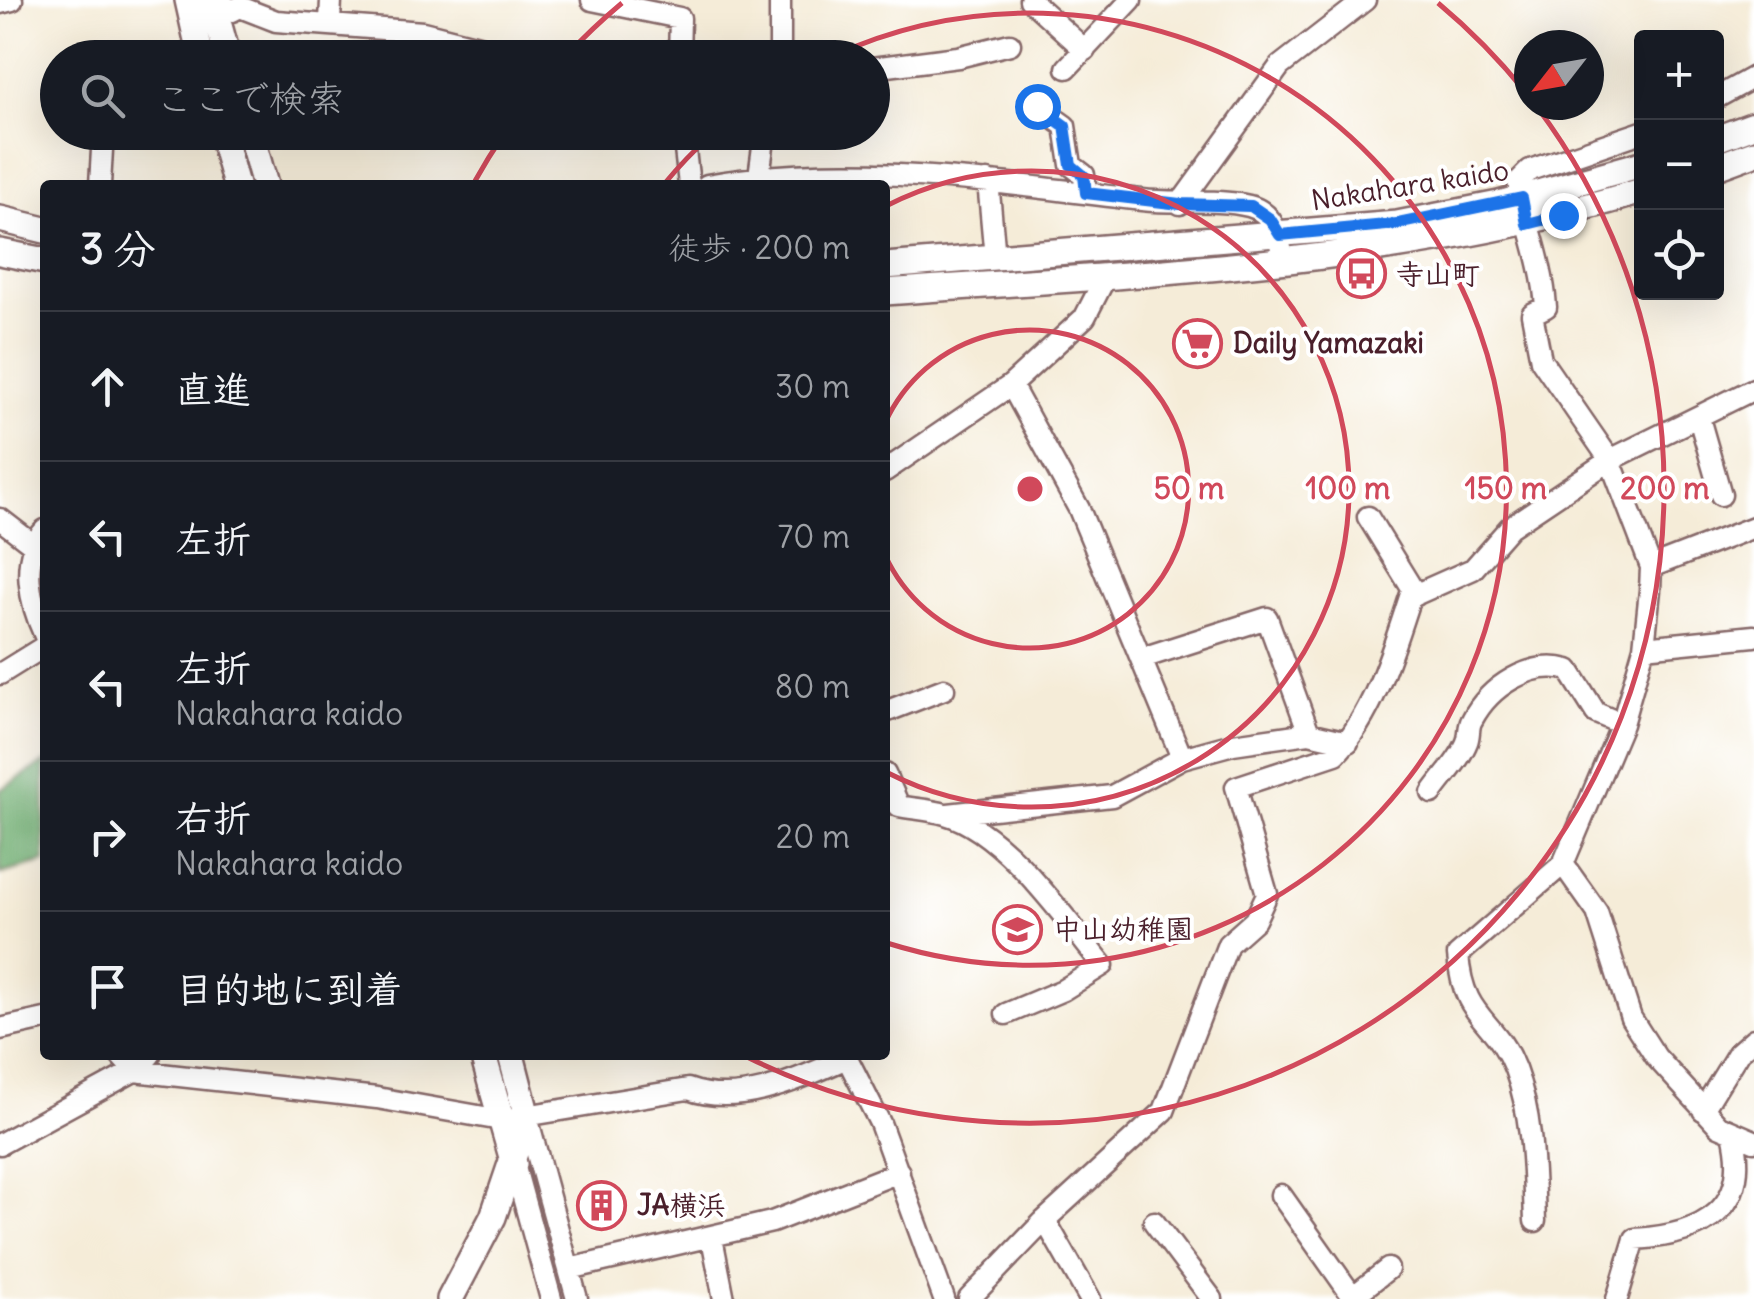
<!DOCTYPE html>
<html lang="ja">
<head>
<meta charset="utf-8">
<style>
  body { margin:0; font-family:Delius,"Klee One",sans-serif; background:#242831; color:#f1f3f6 }
  .controls { position:absolute; right:30px; top:30px; display:grid; overflow:hidden; border-radius:10px; box-shadow:0 10px 40px #0002 }
  .controls button { width:90px; height:90px; display:grid; place-items:center; padding:0; border:0; border-bottom:2px solid #363941; background:#171b24; color:#f1f3f6; font:50px sans-serif }
  .compass { position:absolute; left:1514px; top:30px; width:90px; height:90px; border-radius:50%; background:#171b24; box-shadow:0 10px 40px #0002; rotate:239deg }
  .stop { position:absolute; width:30px; height:30px; margin:-22px; border:8px solid #1a73e8; border-radius:50%; background:#fff }
  .stop.end { background:#1a73e8; border-color:#fff; box-shadow:0 2px 10px #0008 }
  .list { margin:0; padding:0; list-style:none }
  h2 { display:flex; justify-content:space-between; align-items:center; height:130px; margin:0; padding:0 40px; font-size:42px }
  h2 small { font-size:32px; font-weight:400; color:#9ea1a6 }
  .list li { display:grid; grid-template-columns:65px 1fr auto; gap:30px; align-items:center; box-sizing:border-box; height:150px; padding:0 40px; border-top:2px solid #363941 }
  .list b { display:block; font-size:38px; white-space:nowrap }
  .list p { margin:0; font-size:32px; white-space:nowrap; color:#9ea1a6 }
  .list em { font-size:32px; font-style:normal; color:#9ea1a6 }
  .icon { flex:none; width:55px; height:55px; fill:none; stroke:currentColor; stroke-width:2; stroke-linecap:round; stroke-linejoin:round }
  .map { position:relative; flex:none; width:1754px; height:1299px; overflow:hidden }
  .search { position:absolute; background:#171b24; box-shadow:0 10px 40px #0002; left:40px; top:40px; width:850px; height:110px; display:flex; align-items:center; gap:25px; box-sizing:border-box; padding:0 35px; border-radius:55px; color:#9ea1a6; font-size:38px }
  .panel { position:absolute; background:#171b24; box-shadow:0 10px 40px #0002; left:40px; top:180px; width:850px; height:880px; border-radius:10px }
  .map>svg:first-child { display:block }
  .forest { fill:#6ead6f; stroke:#5c664d; stroke-width:2.5 }
  .lines { fill:none; stroke-linecap:round; stroke-linejoin:round }
  .minor-casing { stroke:#866768; stroke-width:25 }
  .major-casing { stroke:#866768; stroke-width:30 }
  .minor { stroke:#fff; stroke-width:20 }
  .major { stroke:#fff; stroke-width:25 }
  .route { stroke:#1a73e8; stroke-width:12 }
  .ring { fill:none; stroke:#d1495b; stroke-width:5 }
  .labels { text-anchor:middle; stroke-width:8; stroke-linejoin:round; paint-order:stroke }
  .street-label { font-size:28px; fill:#4a1f2b; stroke:#fff }
  .poi-label { font-size:28px; font-weight:bold; fill:#4a1f2b; stroke:#fff; text-anchor:start }
  .centre { fill:#d1495b; stroke:#fff; stroke-width:5 }
  .ring-label { font-size:30px; text-anchor:middle; font-weight:bold; fill:#d1495b; stroke:#fff; stroke-width:8; stroke-linejoin:round; paint-order:stroke }
</style>
</head>
<body>
<div class="map">
<svg width="1754" height="1299" viewBox="0 0 1754 1299">
  <rect width="100%" height="100%" fill="#fff"/>
  <filter id="ink" filterUnits="userSpaceOnUse"><feTurbulence type="fractalNoise" baseFrequency=".01" numOctaves="2"/><feDisplacementMap in="SourceGraphic" scale="20" xChannelSelector="R" yChannelSelector="G"/><feConvolveMatrix kernelMatrix="1 2 1 2 8 2 1 2 1" color-interpolation-filters="sRGB"/></filter>
  <filter id="wash" filterUnits="userSpaceOnUse"><feTurbulence type="fractalNoise" baseFrequency=".0048" numOctaves="4" result="noise"/><feDisplacementMap in="SourceGraphic" scale="40" xChannelSelector="R" yChannelSelector="G"/><feGaussianBlur stdDeviation="2.25" result="paint"/><feColorMatrix in="noise" values="0 0 0 0 0 0 0 0 0 0 0 0 0 0 0 0 0 1.4 0 .05"/><feComposite in="paint" operator="in"/></filter>
  <g filter="url(#wash)">
    <rect width="100%" height="100%" fill="#f5ecd8"/>
    <path class="forest" d="M45 762V862L0 874V790Z"/>
  </g>
  <g filter="url(#ink)">
    <g class="lines">
      <defs>
        <path id="minor" d="M217 0 232 11 240 7 276 21 423 32 526 58
          M592 0 680 18 679 58
          M1030 0 1085 50
          M0 3 12 0
          M330 22 331 0
          M780 58V0
          M872 68 958 57 1010 44
          M1067 68 1131 0
          M1716 98 1754 77
          M1037 106 1065 126 1071 165 1084 175 1086 193
          M683 132 689 185
          M759 176 765 132
          M988 181 995 258
          M100 185 103 132
          M707 185C851 159 998 183 1142 200 1176 204 1216 198 1249 206 1274 212 1280 238 1283 260
          M1180 204 1280 66 1365 0
          M1011 385 1079 509 1182 758
          M1699 418 1721 495
          M885 471 1011 385 1085 317 1106 276
          M1368 517 1416 595
          M0 519 35 546
          M45 530C18 558 31 606 45 636
          M1651 567 1754 527
          M1644 647 1754 636
          M1142 658 1267 618 1309 733
          M0 674 45 646
          M885 712 944 689
          M885 774 899 806C914 809 931 810 945 814 1005 831 1064 918 1103 965L1063 990 1006 1014
          M1432 793C1443 777 1460 760 1467 742 1470 735 1468 726 1472 720 1489 687 1531 659 1569 670L1596 713 1622 724
          M948 814 1112 796 1182 758 1233 744 1309 733 1348 742
          M1563 864 1597 912 1631 1018 1656 1057 1719 1126 1754 1141
          M0 1029 45 1019
          M120 1055 134 1071 377 1098 501 1120 688 1089C739 1108 799 1079 847 1058L880 1123 944 1299
          M1703 1110 1738 1053 1754 1039
          M527 1117 577 1299
          M0 1144 134 1071 150 1055
          M514 1164 551 1299
          M1281 1195 1353 1297
          M1045 1220 1090 1299
          M1535 1221C1533 1171 1533 1117 1515 1069 1495 1017 1463 1021 1458 955L1563 864 1622 724 1644 647 1650 590 1651 567 1610 460 1541 360 1532 314 1546 307C1543 264 1527 224 1518 182L1530 170 1642 132
          M1154 1222 1212 1299
          M712 1238 724 1299
          M569 1269 772 1222 899 1172
          M969 1299 1045 1220 1164 1111 1228 944 1255 920 1267 894 1236 787 1336 754C1374 714 1393 649 1410 597L1473 569 1510 527 1610 460 1754 389
          M1350 1299 1388 1269
          M1617 1299 1635 1239C1703 1235 1752 1209 1733 1133"/>
        <path id="major" d="M188 0 201 58
          M212 0 228 58
          M221 132 236 185
          M250 132 265 185
          M1716 139 1754 125
          M1716 167 1754 153
          M0 219 45 230
          M0 252 45 261
          M885 266 1397 224 1499 204 1642 164
          M885 292C1139 273 1396 266 1642 191
          M483 1055 514 1164
          M450 1299 493 1217 527 1117 511 1055"/>
      </defs>
      <use href="#minor" class="minor-casing"/>
      <use href="#major" class="major-casing"/>
      <use href="#minor" class="minor"/>
      <use href="#major" class="major"/>
    </g>
  </g>
  <g class="lines" filter="url(#ink)">
    <path class="route" d="M1037 106 1065 126 1071 165 1084 176 1086 193 1180 204 1251 206 1270 219 1280 235 1397 224 1522 198 1527 224 1563 215"/>
  </g>
  <g class="ring">
    <path d="M885 423A159 159 0 1 1 885 555"/>
    <path d="M886 206A318 318 0 1 1 886 772"/>
    <path d="M665 183A476 476 0 0 1 711 135M833 56A476 476 0 1 1 887 943"/>
    <path d="M475 181A635 635 0 0 1 504 134M566 56A635 635 0 0 1 622 3M1438 3A635 635 0 0 1 1527 94M1537 107A635 635 0 0 1 747 1057"/>
  </g>
  <defs>
    <symbol id="bus-ring" viewBox="-11 -11 22 22"><circle r="9.5" fill="#fff" stroke="#d1495b" stroke-width="1.5"/><path d="M-5-6H5V4H4V6H2V4H-2V6H-4V4H-5ZM-3.5-4V0h7V-4ZM-3.5 1.2v1.5H-2V1.2ZM2 1.2v1.5H3.5V1.2Z" fill="#d1495b"/></symbol>
    <symbol id="supermarket-ring" viewBox="-11 -11 22 22"><circle r="9.5" fill="#fff" stroke="#d1495b" stroke-width="1.5"/><path d="M-6-5.5h2.5l.6 2H6L4.5 2H-2.5L-4.4-4H-6ZM-1.5 3.2a1.3 1.3 0 1 0 .1 0ZM3 3.2a1.3 1.3 0 1 0 .1 0Z" fill="#d1495b"/></symbol>
    <symbol id="school-ring" viewBox="-11 -11 22 22"><circle r="9.5" fill="#fff" stroke="#d1495b" stroke-width="1.5"/><path d="M0-5L7-2L0 1L-7-2ZM-4 1L0 2.5L4 1V4Q0 6-4 4Z" fill="#d1495b"/></symbol>
    <symbol id="building-ring" viewBox="-11 -11 22 22"><circle r="9.5" fill="#fff" stroke="#d1495b" stroke-width="1.5"/><path d="M-4-6H4V6H1V3H-1V6H-4ZM-2.5-4.3h1.7v1.8h-1.7ZM.8-4.3h1.7v1.8H.8ZM-2.5-1h1.7V.8h-1.7ZM.8-1h1.7V.8H.8Z" fill="#d1495b"/></symbol>
  </defs>
  <g fill-rule="evenodd">
    <use href="#bus-ring" x="1334" y="246" width="55" height="55"/>
    <use href="#supermarket-ring" x="1170" y="316" width="55" height="55"/>
    <use href="#school-ring" x="990" y="902" width="55" height="55"/>
    <use href="#building-ring" x="574" y="1178" width="55" height="55"/>
  </g>
  <g class="labels">
    <g class="street-label">
      <text transform="translate(1410 185) rotate(-9)" y="10">Nakahara kaido</text>
    </g>
    <g class="poi-label">
      <text x="1396" y="284">寺山町</text>
      <text x="1233" y="353">Daily Yamazaki</text>
      <text x="1053" y="939">中山幼稚園</text>
      <text x="637" y="1215">JA横浜</text>
    </g>
  </g>
  <circle cx="1030" cy="489" r="15" class="centre"/>
  <g class="ring-label">
    <text x="1189" y="499">50 m</text>
    <text x="1348" y="499">100 m</text>
    <text x="1506" y="499">150 m</text>
    <text x="1665" y="499">200 m</text>
  </g>
</svg>
<div class="controls">
<button>+</button>
<button>−</button>
<button><svg class="icon" aria-label="locate" viewBox="0 0 24 24"><circle cx="12" cy="12" r="6"/><path d="M12 2v4M12 18v4M2 12h4M18 12h4"/></svg></button>
</div>
<svg class="compass" viewBox="-18 -18 36 36"><path d="M0-13l5 13h-10z" fill="#e53935"/><path d="M0 13l5-13h-10z" fill="#9ea1a6"/></svg>
<div class="stop" style="left:1037px;top:106px"></div>
<div class="stop end" style="left:1563px;top:215px"></div>
<div class="search"><svg class="icon" aria-label="search" viewBox="0 0 24 24"><circle cx="10" cy="10" r="6"/><path d="M15 15l6 6"/></svg>ここで検索</div>
<section class="panel">
<h2>3 分<small>徒歩 · 200 m</small></h2>
<ul class="list">
<li><svg class="icon" aria-label="ahead" viewBox="0 0 24 24"><path d="M12 20V5M6 11l6-6 6 6"/></svg><div><b>直進</b></div><em>30 m</em></li>
<li><svg class="icon" aria-label="left" viewBox="0 0 24 24"><path d="M17 20v-9H6M10 6l-5 5 5 5"/></svg><div><b>左折</b></div><em>70 m</em></li>
<li><svg class="icon" aria-label="left" viewBox="0 0 24 24"><path d="M17 20v-9H6M10 6l-5 5 5 5"/></svg><div><b>左折</b><p>Nakahara kaido</p></div><em>80 m</em></li>
<li><svg class="icon" aria-label="right" viewBox="0 0 24 24"><path d="M7 20v-9h11M14 6l5 5-5 5"/></svg><div><b>右折</b><p>Nakahara kaido</p></div><em>20 m</em></li>
<li><svg class="icon" aria-label="arrive" viewBox="0 0 24 24"><path d="M6 21V4h12l-3 4 3 4H6"/></svg><div><b>目的地に到着</b></div></li>
</ul>
</section>
</div>
</body>
</html>
